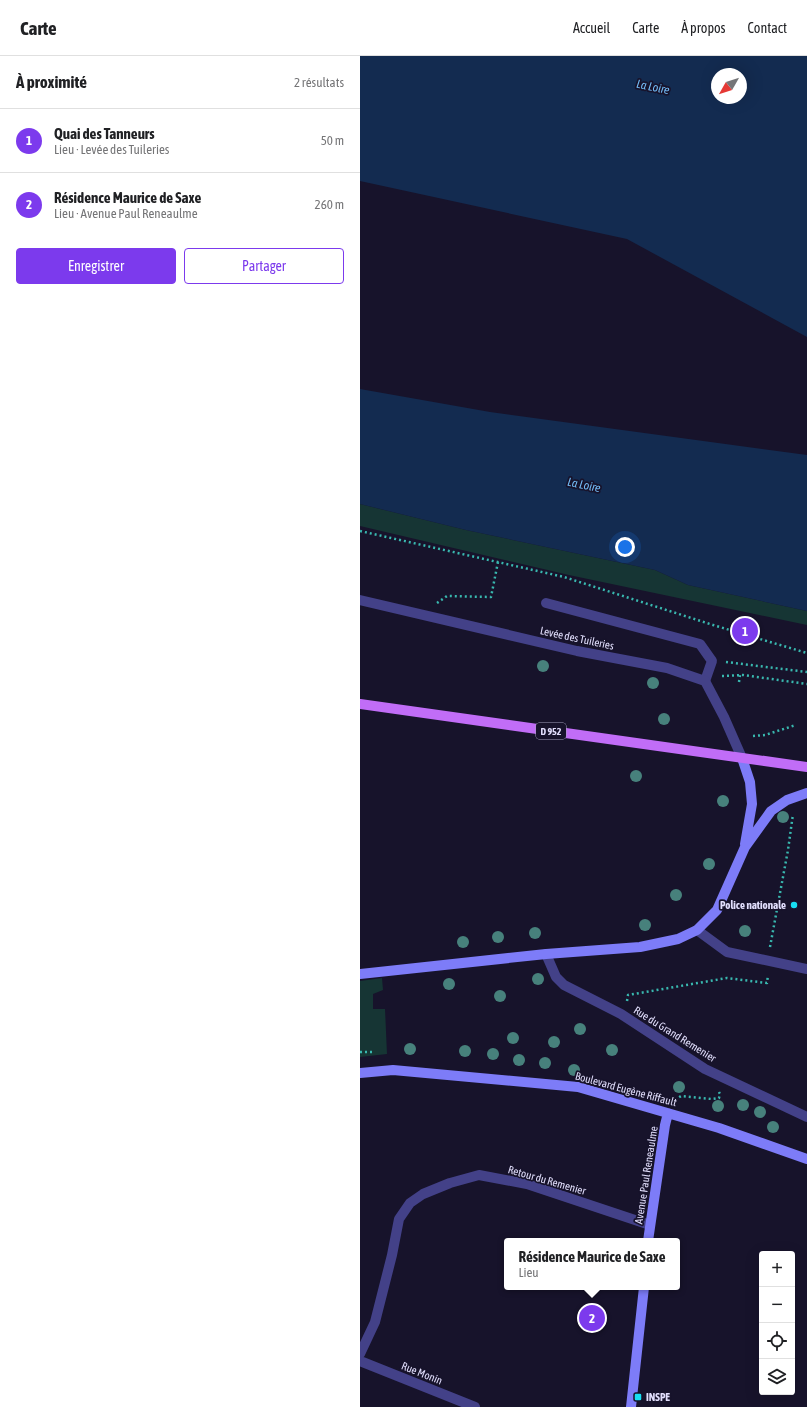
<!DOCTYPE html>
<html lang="fr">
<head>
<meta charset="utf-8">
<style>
  body { margin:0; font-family:"Asap Condensed",sans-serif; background:#f6f6f6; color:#202124 }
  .controls { position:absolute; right:12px; bottom:12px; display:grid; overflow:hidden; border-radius:4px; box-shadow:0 4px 16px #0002 }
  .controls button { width:36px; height:36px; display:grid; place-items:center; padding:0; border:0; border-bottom:1px solid #e0e0e0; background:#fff; color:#202124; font:20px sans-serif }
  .compass { position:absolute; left:351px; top:12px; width:36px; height:36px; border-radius:50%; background:#fff; box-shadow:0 4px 16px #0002; rotate:231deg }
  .you { position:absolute; left:265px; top:491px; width:14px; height:14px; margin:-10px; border:3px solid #fff; border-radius:50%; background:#1a73e8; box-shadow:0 0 0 6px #1a73e833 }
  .badge { display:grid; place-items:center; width:26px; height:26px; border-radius:50%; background:#7c3aed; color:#fff; font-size:13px; font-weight:700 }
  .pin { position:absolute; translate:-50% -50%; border:2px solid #fff; box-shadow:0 1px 4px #0006 }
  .popup { position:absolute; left:144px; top:1182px; width:176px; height:52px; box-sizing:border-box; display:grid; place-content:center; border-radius:4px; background:#fff; filter:drop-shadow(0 1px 3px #0005); font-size:13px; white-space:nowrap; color:#757577 }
  .popup b { font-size:15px; color:#202124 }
  .popup::after { content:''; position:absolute; left:50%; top:100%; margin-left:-8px; border:8px solid transparent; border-top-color:#fff }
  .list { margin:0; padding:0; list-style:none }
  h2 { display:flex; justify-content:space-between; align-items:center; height:52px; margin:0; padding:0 16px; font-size:17px }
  h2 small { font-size:13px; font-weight:400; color:#757577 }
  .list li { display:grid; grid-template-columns:26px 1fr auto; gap:12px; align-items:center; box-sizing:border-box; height:64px; padding:0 16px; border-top:1px solid #e0e0e0 }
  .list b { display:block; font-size:15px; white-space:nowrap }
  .list p { margin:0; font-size:13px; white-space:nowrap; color:#757577 }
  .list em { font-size:13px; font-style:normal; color:#757577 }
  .actions { display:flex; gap:8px; padding:12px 16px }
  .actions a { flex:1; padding:9px 0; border:1px solid #7c3aed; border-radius:4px; text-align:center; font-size:14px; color:#7c3aed }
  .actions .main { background:#7c3aed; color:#fff }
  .icon { flex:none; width:22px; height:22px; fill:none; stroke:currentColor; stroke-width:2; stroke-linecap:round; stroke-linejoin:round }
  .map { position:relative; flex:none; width:447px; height:1351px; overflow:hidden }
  header { display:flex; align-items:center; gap:24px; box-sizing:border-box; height:56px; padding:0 20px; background:#fff; border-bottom:1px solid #e0e0e0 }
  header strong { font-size:19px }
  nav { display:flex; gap:22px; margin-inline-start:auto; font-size:14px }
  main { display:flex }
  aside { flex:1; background:#fff }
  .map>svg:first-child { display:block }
  .green { fill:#163534 }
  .water { fill:#132b50; fill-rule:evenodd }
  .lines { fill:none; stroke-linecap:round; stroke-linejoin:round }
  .path { stroke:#39b8af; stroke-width:2.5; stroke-dasharray:2 3; stroke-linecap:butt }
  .lane { stroke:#434188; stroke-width:10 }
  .street { stroke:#434188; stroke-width:10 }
  .secondary { stroke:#7d7cf8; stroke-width:10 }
  .primary { stroke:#c16df7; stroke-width:10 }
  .tree { fill:#47817c }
  .poi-dot { fill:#17dff2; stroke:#17132b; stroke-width:1.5 }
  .labels { text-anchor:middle; stroke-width:3.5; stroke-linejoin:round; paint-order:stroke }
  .shield { fill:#17132b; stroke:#a5a2be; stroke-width:1 }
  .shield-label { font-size:10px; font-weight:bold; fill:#e2dffd }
  .street-label { font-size:11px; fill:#e2dffd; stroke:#17132b }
  .poi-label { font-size:11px; font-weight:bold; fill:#e2dffd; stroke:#17132b; text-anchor:end }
  .water-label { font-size:12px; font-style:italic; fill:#73bcf7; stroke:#17132b }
</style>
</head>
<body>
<header>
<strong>Carte</strong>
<nav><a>Accueil</a><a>Carte</a><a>À propos</a><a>Contact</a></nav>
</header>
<main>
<aside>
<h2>À proximité<small>2 résultats</small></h2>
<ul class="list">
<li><span class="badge">1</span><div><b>Quai des Tanneurs</b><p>Lieu · Levée des Tuileries</p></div><em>50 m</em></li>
<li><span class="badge">2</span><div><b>Résidence Maurice de Saxe</b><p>Lieu · Avenue Paul Reneaulme</p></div><em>260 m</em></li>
</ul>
<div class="actions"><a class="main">Enregistrer</a><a>Partager</a></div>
</aside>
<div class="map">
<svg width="447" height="1351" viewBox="0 0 447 1351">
  <rect width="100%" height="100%" fill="#17132b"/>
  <path class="green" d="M0 448 106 474 295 514 328 529 447 555V569L209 519 0 470Z
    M22 922 23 934 13 938V953H25L27 998 0 1001V925Z"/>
  <path class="water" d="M0 0H447V281L267 183 0 125ZM357 18H381V42H357Z
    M0 333 130 356 447 399V555L328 529 295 514 106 474 0 448Z"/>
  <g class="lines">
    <path class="path" d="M0 475 204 521 353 569 447 597
      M77 547 87 540 131 541 138 506
      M366 606 447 616
      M362 620 383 619 447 628
      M379 626 380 619
      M393 680 405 679 436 669
      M410 891 428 794 433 758
      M267 945 268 939 367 922 407 927 408 919
      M0 996H12
      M315 1044 321 1040 352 1043 359 1042 360 1038 359 1036"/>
    <path class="lane" d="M186 547 340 588 352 605 345 625"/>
    <path class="street" d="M0 544 217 595 307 612 345 625 364 661 382 702
      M337 874 367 896 447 913
      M186 898 196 921 204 929 261 958 345 1013 447 1061
      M0 1298 15 1266 32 1199 39 1163 50 1147 63 1138 90 1127 119 1119 167 1128 290 1169
      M0 1305 115 1351"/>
    <path class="secondary" d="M382 702 390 726 392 748 385 788
      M0 918 186 898 280 891 318 883 337 874 357 854 385 791 411 755 427 744 447 737
      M0 1017 33 1014 218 1031 359 1072 447 1103
      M288 1185 305 1069 308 1057
      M271 1351 284 1231"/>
    <path class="primary" d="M0 648 447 711"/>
  </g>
  <g class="tree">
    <circle cx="183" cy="610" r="6"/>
    <circle cx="293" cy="627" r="6"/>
    <circle cx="304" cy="663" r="6"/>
    <circle cx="276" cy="720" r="6"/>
    <circle cx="363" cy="745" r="6"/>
    <circle cx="423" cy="761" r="6"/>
    <circle cx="349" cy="808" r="6"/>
    <circle cx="316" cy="839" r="6"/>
    <circle cx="285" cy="869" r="6"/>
    <circle cx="385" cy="875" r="6"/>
    <circle cx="175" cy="877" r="6"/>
    <circle cx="138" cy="881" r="6"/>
    <circle cx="103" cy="886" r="6"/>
    <circle cx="178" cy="923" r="6"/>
    <circle cx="89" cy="928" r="6"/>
    <circle cx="140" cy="940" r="6"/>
    <circle cx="220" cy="973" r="6"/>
    <circle cx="153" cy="982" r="6"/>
    <circle cx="194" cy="986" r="6"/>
    <circle cx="50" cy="993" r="6"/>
    <circle cx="252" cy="994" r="6"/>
    <circle cx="105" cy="995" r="6"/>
    <circle cx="133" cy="998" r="6"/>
    <circle cx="159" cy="1004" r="6"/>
    <circle cx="185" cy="1007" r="6"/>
    <circle cx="214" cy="1014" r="6"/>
    <circle cx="319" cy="1031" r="6"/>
    <circle cx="383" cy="1049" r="6"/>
    <circle cx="358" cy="1050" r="6"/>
    <circle cx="400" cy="1056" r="6"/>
    <circle cx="413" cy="1071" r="6"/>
  </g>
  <g class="poi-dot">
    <circle cx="434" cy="849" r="4"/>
    <rect x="274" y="1337" width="8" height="8" rx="2"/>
  </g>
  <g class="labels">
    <rect class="shield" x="176" y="667" width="30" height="16" rx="3"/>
    <g class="shield-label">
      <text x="191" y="679">D 952</text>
    </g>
    <g class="street-label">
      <text transform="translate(217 582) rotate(12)" y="4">Levée des Tuileries</text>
      <text transform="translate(315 978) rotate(32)" y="4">Rue du Grand Remenier</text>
      <text transform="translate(266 1033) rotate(15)" y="4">Boulevard Eugène Riffault</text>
      <text transform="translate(286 1119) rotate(-81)" y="4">Avenue Paul Reneaulme</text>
      <text transform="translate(187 1124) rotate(16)" y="4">Retour du Remenier</text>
      <text transform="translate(62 1317) rotate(22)" y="4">Rue Monin</text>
    </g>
    <g class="poi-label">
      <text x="426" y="853">Police nationale</text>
      <text x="286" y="1345" text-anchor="start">INSPE</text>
    </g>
    <g class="water-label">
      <text transform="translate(293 31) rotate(12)" y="4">La Loire</text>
      <text transform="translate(224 429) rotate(12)" y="4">La Loire</text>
    </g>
  </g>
</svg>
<div class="controls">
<button>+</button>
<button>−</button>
<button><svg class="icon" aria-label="locate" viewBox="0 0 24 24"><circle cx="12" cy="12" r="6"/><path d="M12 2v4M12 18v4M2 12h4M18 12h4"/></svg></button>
<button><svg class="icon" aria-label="layers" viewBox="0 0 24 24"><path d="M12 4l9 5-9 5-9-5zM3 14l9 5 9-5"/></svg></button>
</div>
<svg class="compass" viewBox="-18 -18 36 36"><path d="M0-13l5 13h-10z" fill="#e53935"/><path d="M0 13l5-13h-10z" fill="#757577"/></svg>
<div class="you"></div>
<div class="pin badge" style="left:385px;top:575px">1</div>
<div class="pin badge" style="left:232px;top:1262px">2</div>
<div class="popup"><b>Résidence Maurice de Saxe</b>Lieu</div>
</div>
</main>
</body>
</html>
